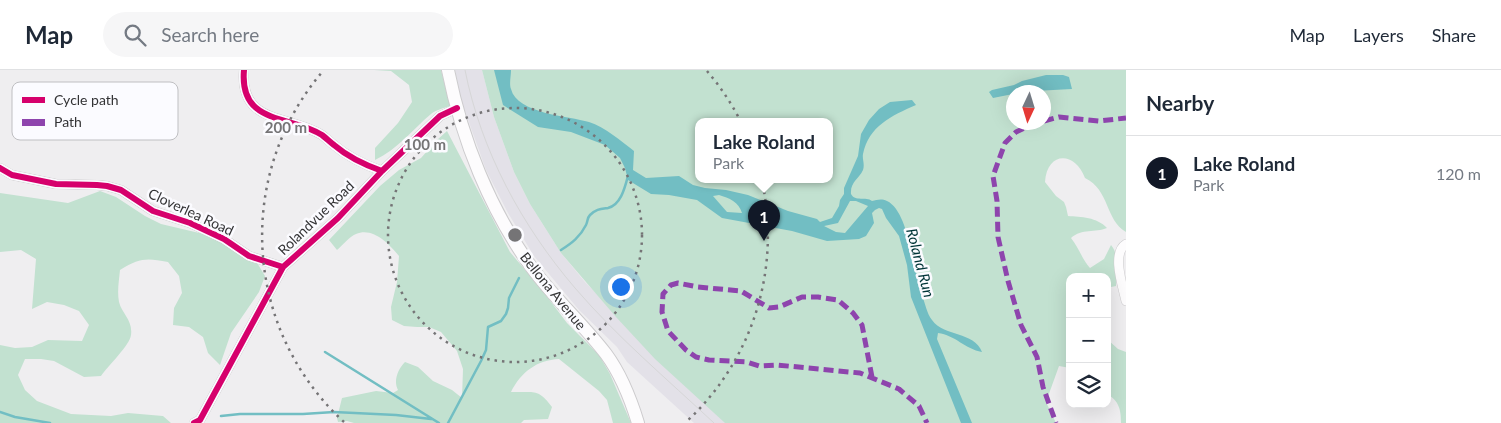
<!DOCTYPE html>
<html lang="en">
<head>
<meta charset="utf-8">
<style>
  body { margin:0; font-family:Lato,sans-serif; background:#f6f6f7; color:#1f2937 }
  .controls { position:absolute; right:15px; bottom:15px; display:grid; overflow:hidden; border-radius:10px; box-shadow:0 5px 20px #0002 }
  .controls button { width:45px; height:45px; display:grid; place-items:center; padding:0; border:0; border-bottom:1px solid #e0e1e3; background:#fff; color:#1f2937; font:25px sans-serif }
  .compass { position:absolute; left:1006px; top:15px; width:45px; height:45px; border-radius:50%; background:#fff; box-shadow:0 5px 20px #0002; rotate:184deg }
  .you { position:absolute; left:620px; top:216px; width:18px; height:18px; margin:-12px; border:4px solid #fff; border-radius:50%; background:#1a73e8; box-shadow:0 0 0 8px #1a73e833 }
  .badge { display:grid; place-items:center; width:32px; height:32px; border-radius:50%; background:#111827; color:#fff; font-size:16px; font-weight:700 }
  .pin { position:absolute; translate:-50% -41px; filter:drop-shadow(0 1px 2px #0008) }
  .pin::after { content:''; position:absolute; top:26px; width:18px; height:15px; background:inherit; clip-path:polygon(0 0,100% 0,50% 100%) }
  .popup { position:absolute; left:695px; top:48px; width:138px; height:65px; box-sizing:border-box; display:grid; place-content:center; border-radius:10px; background:#fff; filter:drop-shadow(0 1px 4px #0005); font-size:16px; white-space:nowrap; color:#747a83 }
  .popup b { font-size:19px; color:#1f2937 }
  .popup::after { content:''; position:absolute; left:50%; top:100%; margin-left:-10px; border:10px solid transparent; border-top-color:#fff }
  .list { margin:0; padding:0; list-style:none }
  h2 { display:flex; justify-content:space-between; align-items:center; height:65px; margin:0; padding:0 20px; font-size:21px }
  h2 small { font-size:16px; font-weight:400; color:#747a83 }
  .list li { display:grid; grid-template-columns:32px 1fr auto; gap:15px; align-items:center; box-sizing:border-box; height:75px; padding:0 20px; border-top:1px solid #e0e1e3 }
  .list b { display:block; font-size:19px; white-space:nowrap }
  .list p { margin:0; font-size:16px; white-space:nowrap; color:#747a83 }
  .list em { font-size:16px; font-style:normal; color:#747a83 }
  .icon { flex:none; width:28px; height:28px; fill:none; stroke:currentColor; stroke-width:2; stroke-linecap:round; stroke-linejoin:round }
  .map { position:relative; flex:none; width:1126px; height:353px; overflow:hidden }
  header { display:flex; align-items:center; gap:30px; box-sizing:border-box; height:70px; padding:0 25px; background:#fff; border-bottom:1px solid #e0e1e3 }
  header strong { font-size:24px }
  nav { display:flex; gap:28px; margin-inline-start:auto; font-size:18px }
  .search { width:350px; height:45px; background:#f6f6f7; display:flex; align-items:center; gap:12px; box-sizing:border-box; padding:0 18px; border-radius:28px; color:#747a83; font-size:19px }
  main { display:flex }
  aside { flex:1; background:#fff }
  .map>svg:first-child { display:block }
  .built { fill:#e3e1e8 }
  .green { fill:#c2e1d0; fill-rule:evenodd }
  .water { fill:#72bec3; fill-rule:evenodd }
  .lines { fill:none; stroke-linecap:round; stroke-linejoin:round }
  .stream { stroke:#72bec3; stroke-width:2.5 }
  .street-casing { stroke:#cccbcd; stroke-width:10 }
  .secondary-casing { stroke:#cccbcd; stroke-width:14 }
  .street { stroke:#fdfcfd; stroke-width:9 }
  .secondary { stroke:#fdfcfd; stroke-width:12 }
  .tram { stroke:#d6d6d7; stroke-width:1 }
  .quiet { stroke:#8e44ad; stroke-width:5; stroke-dasharray:10 5; stroke-linecap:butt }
  .cycleway-casing { stroke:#fbfbff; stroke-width:9 }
  .cycleway { stroke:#d6006c; stroke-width:6 }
  .ring { fill:none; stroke:#757476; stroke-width:2.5; stroke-dasharray:2.5 5 }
  .labels { text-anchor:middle; stroke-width:5; stroke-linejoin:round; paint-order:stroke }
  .street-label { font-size:14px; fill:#333335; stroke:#fbfbff }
  .water-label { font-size:15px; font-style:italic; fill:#003538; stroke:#fbfbff }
  .key { fill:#fbfbff; stroke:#bfbfc2; stroke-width:1 }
  .key-label { font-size:14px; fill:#333335 }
  .centre { fill:#757476; stroke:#fbfbff; stroke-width:2.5 }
  .ring-label { font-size:15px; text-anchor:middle; font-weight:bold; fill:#757476; stroke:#fbfbff; stroke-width:5; stroke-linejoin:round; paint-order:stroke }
</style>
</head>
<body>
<header>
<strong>Map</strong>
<div class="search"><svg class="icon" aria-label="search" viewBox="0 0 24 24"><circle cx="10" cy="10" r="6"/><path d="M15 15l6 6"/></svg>Search here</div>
<nav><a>Map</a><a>Layers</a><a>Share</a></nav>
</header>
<main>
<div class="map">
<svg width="1126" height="353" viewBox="0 0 1126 353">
  <rect width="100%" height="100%" fill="#efeef0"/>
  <path class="built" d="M455 0H482L494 47 514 102 530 134 561 183 585 212 654 281 730 353H694L627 292 617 277 579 240 534 186 508 143 486 100 461 30Z"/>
  <path class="green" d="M374 0H441L450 36C444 38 436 40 431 44 412 60 398 79 375 90V78L398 53 412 32 409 15 391 1Z
    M482 0H1126V162C1105 150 1110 120 1085 108 1075 81 1047 81 1045 112L1056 126 1064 132 1066 137 1068 146C1081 147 1097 147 1107 158 1095 163 1082 158 1071 168 1079 178 1082 189 1090 198L1104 189 1111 175C1120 185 1116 204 1116 216L1111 217 1107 220V207H1070V298L1059 296 1046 332 1056 353H725L655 289 616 247 561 183 530 134 514 102 494 47ZM1014 22H1044V52H1014ZM699 52H829V110H699Z
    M447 61 510 182 542 220 567 253 599 285 610 304 631 353H613L607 330 599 321 559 289C537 290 521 302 511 322 532 323 538 317 552 337L548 349 524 350 521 353H354L347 351 338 352 337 348 342 328 376 321 393 323 398 320C393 311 398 299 405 292L418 297 433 311 452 320 462 328 463 299 457 281 441 262 429 257H417L404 256 392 250 391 237 397 212 399 186C389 174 373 157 356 164 349 167 343 175 337 180L329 170 380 116 399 100 421 88 437 70Z
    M100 121 116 127 145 146 161 154 212 166 256 191 265 206 259 222 231 263 220 295 208 283 203 267 189 257 173 255 174 238 182 223 179 206 168 192C146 188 140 188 120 200 119 211 117 221 119 232 122 244 133 250 131 265 130 275 108 296 101 306L84 307 54 291 41 289H25L18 305 25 320 37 331 71 344 111 346 128 343 163 346 171 353H0V275L15 278 32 277 48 270 82 271 89 255 79 241 64 235 47 232 32 239 36 189 21 180 0 182V123L68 133Z
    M1107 269 1118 279 1126 282V353H1121C1121 339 1119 331 1107 324Z"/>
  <path class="water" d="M494 0H511C511 6 509 14 511 19 517 44 569 46 589 52 605 57 621 71 634 81L633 100 646 108 679 106 693 115 705 118 726 120 748 125 788 141 817 149 820 152 832 148 839 136 840 130 844 124V118L858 86 861 64 869 50 879 39 890 32 912 30 916 35C891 46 869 56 863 84 862 89 865 94 863 100 859 109 850 112 851 124 855 132 866 126 872 131 877 130 881 128 887 131 909 141 914 203 922 225 925 233 927 244 932 250 944 267 974 261 982 282 965 279 955 265 938 263L937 269 972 353H961L911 227 907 195 899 166 886 148 882 139 879 138 875 140 872 143 874 153 866 166 859 169 827 171 792 161 722 148 697 130 669 125 651 124 628 110 625 98 620 88 605 75 571 62 538 57 503 35ZM719 125C729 128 739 132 742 143L727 142 713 126ZM850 131H856L868 136 845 163 836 162 824 156 838 153Z
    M1046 5H1063L1069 7 1072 19 1014 22 1013 24 993 28 989 22 992 20 1014 15 1022 11Z"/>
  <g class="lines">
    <path class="stream" d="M561 180C572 173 580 167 586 155 588 151 587 148 590 145 596 139 601 139 608 138 621 135 625 117 628 106
      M325 282 439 353
      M0 342 15 347 50 353
      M221 346 240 344H303L334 342 396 345 431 349
      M448 353 481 291 486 280 488 257 501 251 506 244 508 238 509 228 519 208"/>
    <defs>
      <path id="street" d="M244 0C239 55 290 45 322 65 326 68 330 72 334 75 348 87 365 95 382 101
        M0 98 12 105 56 114 97 115 107 116 121 120 153 141 190 153 224 169 249 186 283 197
        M1126 174C1111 183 1123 217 1126 231
        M194 353 200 350 283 197 338 148 382 101 440 46 457 38"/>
      <path id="secondary" d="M448 0C462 70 490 140 532 198 554 228 583 254 606 284 620 303 631 330 638 353"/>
    </defs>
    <use href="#street" class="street-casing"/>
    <use href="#secondary" class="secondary-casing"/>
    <use href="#street" class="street"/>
    <use href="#secondary" class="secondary"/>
    <path class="tram" d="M465 0C481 81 522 156 575 218 617 267 667 309 714 353"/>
    <path class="quiet" d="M1044 51 1059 47 1099 51 1126 48
      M1037 52 1016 62 1005 73 993 106 997 131 998 167 1008 211 1021 255 1037 287 1043 317 1056 353
      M872 307 862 255 853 243 838 230 818 227H802L779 237 769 238 741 221 698 217 678 213 671 215 663 224 662 242 668 261 686 280 696 287 709 290 747 292 759 296 777 295 860 303 899 319 919 336 927 353"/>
    <defs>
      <path id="cycleway" d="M244 0C239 55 290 45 322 65 326 68 330 72 334 75 348 87 365 95 382 101
        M0 98 12 105 56 114 97 115 107 116 121 120 153 141 190 153 224 169 249 186 283 197
        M194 353 200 350 283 197 338 148 382 101 440 46 457 38"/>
    </defs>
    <use href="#cycleway" class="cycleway-casing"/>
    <use href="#cycleway" class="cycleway"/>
  </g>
  <g class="ring">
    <circle cx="515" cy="165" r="127"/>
    <path d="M344 352A253 253 0 0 1 323 1M707 1A253 253 0 0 1 686 352"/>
  </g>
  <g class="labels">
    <g class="street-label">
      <text transform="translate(191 142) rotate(25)" y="5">Cloverlea Road</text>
      <text transform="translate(316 148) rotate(-44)" y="5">Rolandvue Road</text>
      <text transform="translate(553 221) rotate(51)" y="5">Bellona Avenue</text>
    </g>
    <g class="water-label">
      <text transform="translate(920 193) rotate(75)" y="5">Roland Run</text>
    </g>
  </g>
  <rect x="12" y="12" width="166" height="58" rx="8" class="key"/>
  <rect x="22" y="27" width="23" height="6" fill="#d6006c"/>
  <rect x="22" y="49" width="23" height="7" fill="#8e44ad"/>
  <g class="key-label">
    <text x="54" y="35">Cycle path</text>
    <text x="54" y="57">Path</text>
  </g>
  <circle cx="515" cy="165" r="8" class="centre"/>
  <g class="ring-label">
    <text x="286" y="63">200 m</text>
    <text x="425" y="80">100 m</text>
  </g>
</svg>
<div class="controls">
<button>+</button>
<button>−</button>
<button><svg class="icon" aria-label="layers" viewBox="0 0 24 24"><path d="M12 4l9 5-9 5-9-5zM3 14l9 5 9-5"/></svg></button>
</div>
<svg class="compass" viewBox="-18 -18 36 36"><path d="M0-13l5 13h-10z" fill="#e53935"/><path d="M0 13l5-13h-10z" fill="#747a83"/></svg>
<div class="you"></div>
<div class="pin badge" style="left:764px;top:171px">1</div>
<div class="popup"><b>Lake Roland</b>Park</div>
</div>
<aside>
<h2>Nearby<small></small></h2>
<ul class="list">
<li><span class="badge">1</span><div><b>Lake Roland</b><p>Park</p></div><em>120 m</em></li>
</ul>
</aside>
</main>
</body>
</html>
